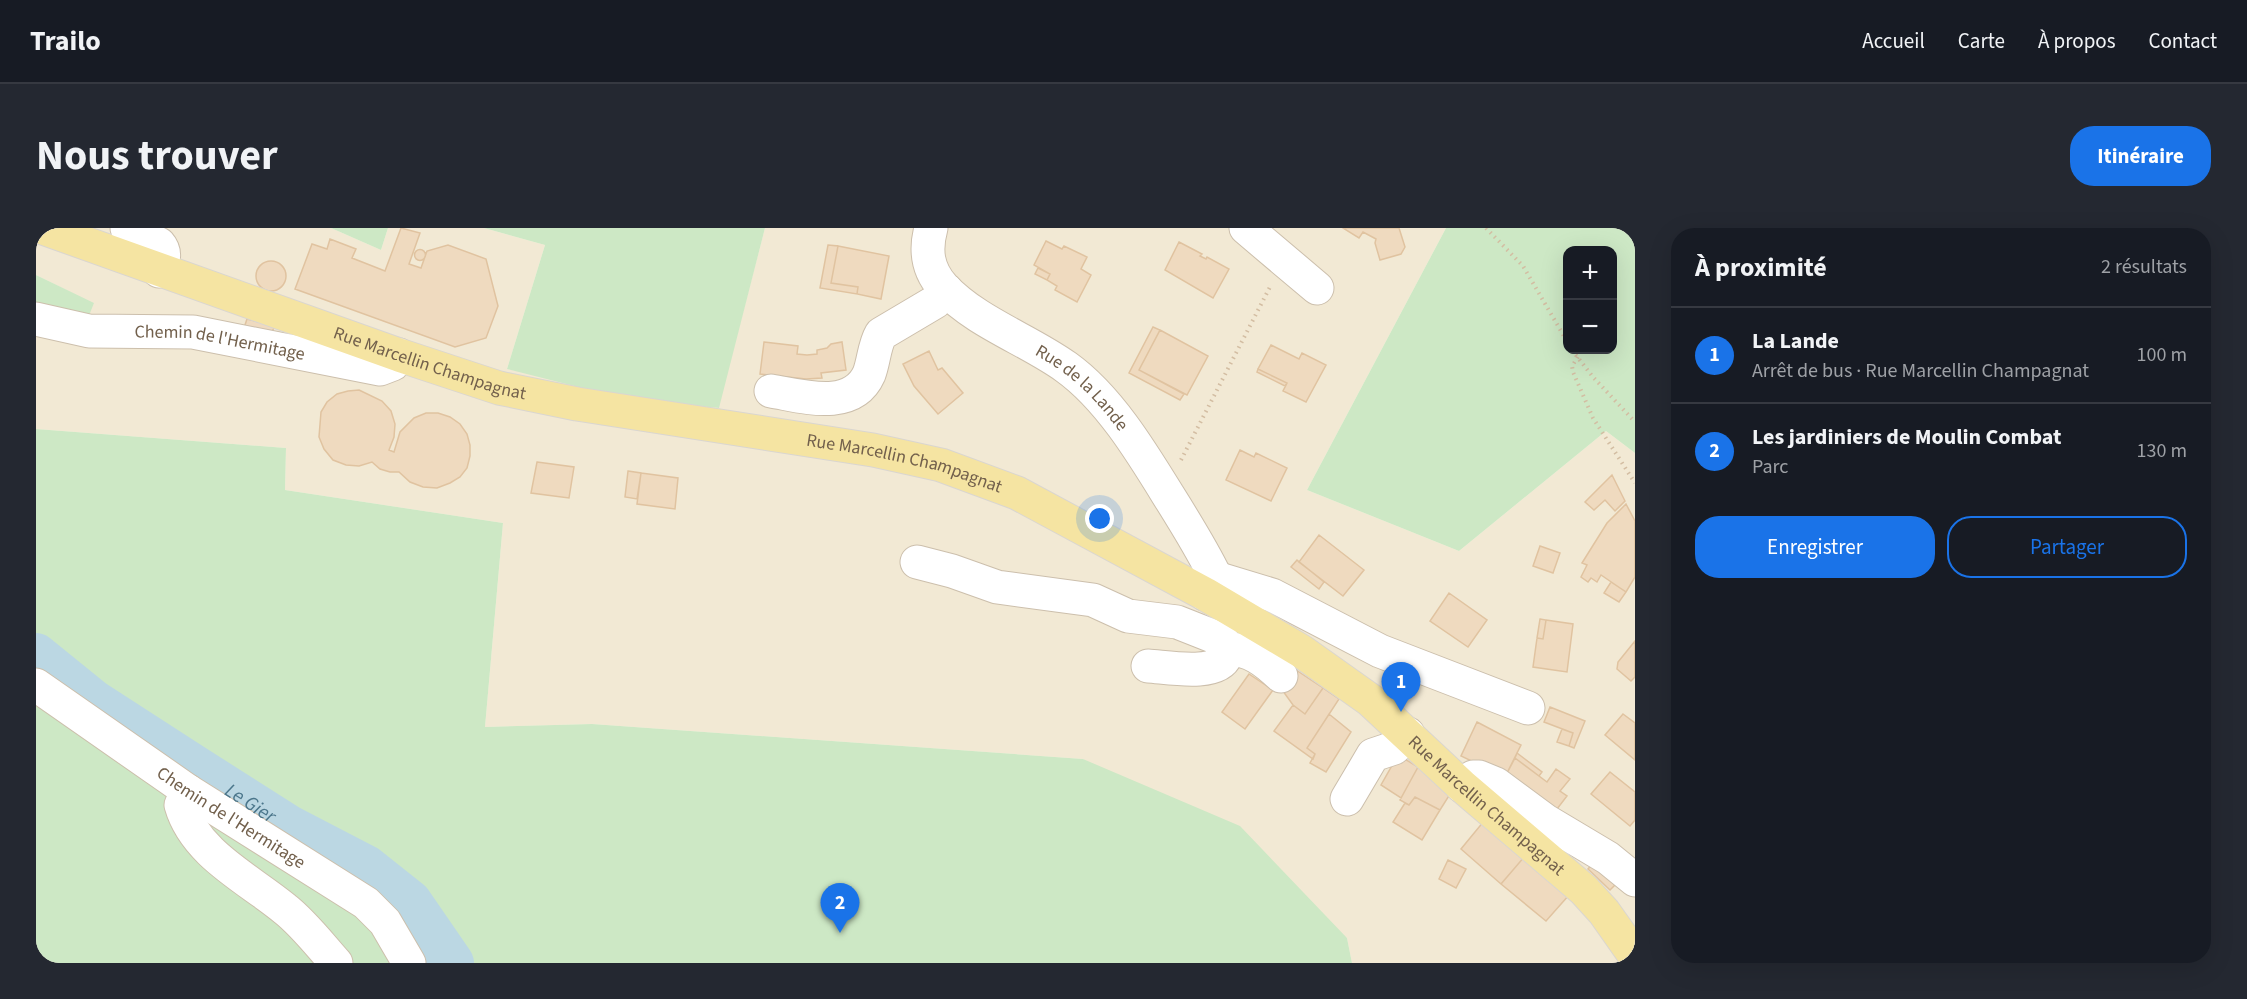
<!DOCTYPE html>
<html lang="fr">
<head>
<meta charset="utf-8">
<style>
  body { margin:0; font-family:"Source Sans 3",sans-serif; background:#242831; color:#f1f3f6 }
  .controls { position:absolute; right:18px; top:18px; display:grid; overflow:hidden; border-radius:12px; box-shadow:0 6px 24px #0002 }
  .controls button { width:54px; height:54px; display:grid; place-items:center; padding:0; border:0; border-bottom:2px solid #363941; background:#171b24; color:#f1f3f6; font:30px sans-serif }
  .you { position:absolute; left:1064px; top:291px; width:21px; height:21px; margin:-15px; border:4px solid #fff; border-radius:50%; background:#1a73e8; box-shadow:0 0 0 9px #1a73e833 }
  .badge { display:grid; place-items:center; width:39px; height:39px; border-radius:50%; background:#1a73e8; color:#fff; font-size:20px; font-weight:700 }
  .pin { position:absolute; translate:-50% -50px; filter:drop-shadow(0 2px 3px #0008) }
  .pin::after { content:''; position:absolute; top:32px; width:21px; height:18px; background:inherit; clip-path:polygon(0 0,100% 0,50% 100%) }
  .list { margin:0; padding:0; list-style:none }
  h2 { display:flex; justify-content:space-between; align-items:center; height:78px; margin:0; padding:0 24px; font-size:26px }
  h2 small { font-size:20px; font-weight:400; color:#9ea1a6 }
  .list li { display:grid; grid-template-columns:39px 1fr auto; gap:18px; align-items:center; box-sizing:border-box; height:96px; padding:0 24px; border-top:2px solid #363941 }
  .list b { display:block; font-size:22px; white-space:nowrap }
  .list p { margin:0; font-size:20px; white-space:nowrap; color:#9ea1a6 }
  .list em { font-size:20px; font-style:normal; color:#9ea1a6 }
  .actions { display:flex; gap:12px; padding:18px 24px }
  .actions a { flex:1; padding:14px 0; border:2px solid #1a73e8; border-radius:24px; text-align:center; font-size:21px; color:#1a73e8 }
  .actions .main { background:#1a73e8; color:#fff }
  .map { position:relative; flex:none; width:1599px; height:735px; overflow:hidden; border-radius:24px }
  header { display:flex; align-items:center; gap:36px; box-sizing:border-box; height:84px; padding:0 30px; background:#171b24; border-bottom:2px solid #363941 }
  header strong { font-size:28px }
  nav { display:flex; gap:33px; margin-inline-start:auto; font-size:21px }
  .intro { display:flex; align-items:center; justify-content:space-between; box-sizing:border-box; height:144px; padding:0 36px }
  h1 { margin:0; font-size:42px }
  .button { padding:15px 27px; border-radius:24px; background:#1a73e8; color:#fff; font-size:21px; font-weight:700 }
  main { display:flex; gap:36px; padding:0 36px }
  aside { flex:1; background:#171b24; border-radius:24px; box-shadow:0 6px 24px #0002 }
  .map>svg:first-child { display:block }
  .residential { fill:#f2e9d4 }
  .green { fill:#cde8c5; fill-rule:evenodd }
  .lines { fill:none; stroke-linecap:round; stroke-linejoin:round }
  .river { stroke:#bbd7e3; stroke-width:44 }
  .building { fill:#efdabf; stroke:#e0c3a0; stroke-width:1.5 }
  .minor-casing { stroke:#ccbfac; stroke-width:35 }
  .major-casing { stroke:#dad6d0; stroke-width:35 }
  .path { stroke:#d3bda2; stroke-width:4; stroke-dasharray:1.5 4.5; stroke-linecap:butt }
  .minor { stroke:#fff; stroke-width:33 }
  .major { stroke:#f5e4a2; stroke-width:33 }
  .labels { text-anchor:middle; stroke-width:5; stroke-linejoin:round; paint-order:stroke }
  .street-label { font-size:18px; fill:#72604c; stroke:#fefaeb }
  .water-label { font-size:20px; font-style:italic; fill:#4b768b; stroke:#fefaeb }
</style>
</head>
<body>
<header>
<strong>Trailo</strong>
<nav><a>Accueil</a><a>Carte</a><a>À propos</a><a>Contact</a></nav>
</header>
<div class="intro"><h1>Nous trouver</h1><a class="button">Itinéraire</a></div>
<main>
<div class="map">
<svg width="1599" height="735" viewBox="0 0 1599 735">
  <rect width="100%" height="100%" fill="#fbf6e5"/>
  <path class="residential" d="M0 0H295L345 22 352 0H448L509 17 471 141 682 180 729 0H1410L1271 262 1423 323 1570 203 1599 225V735H1316L1311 710 1047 531 556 496 449 499 467 295 249 262 250 220 0 201V91L58 76 0 47Z"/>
  <path class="green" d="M295 0H352L345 22Z
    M448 0H729L683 180 594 172 471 141 509 17Z
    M1410 0H1599V225L1570 203 1423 323 1271 262ZM1532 22H1576V122H1532Z
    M0 47 58 75 52 90 0 91Z
    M0 201 250 220 249 262 467 295 449 499 556 496 1047 531 1204 598 1311 710 1316 735H0Z"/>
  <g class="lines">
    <path class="river" id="s1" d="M0 427 58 474 157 538 253 599 330 639 374 674 416 735"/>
  </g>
  <path class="building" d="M365 0 384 5 373 36 385 40 391 23 412 17 450 31 462 78 450 110 419 119 259 61 276 16 291 21 294 11 320 21 316 30 349 43Z
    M1307 0H1363L1369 19 1365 26 1344 32 1339 15 1340 11 1327 4 1323 10Z
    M1010 13 1026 21 1028 18 1051 29 1045 41 1055 47 1041 74 1019 62 1021 58 1011 52 1014 46 998 37Z
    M1143 14 1166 26 1164 28 1170 31 1171 29 1193 41 1177 70 1129 42Z
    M792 17 802 18 795 55 822 59 821 66 784 60Z
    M802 18 853 28 845 71 821 66 822 59 795 55Z
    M378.5 27a5.5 5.5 0 1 1 11 0a5.5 5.5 0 1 1-11 0Z
    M220 48a15 15 0 1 1 30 0a15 15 0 1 1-30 0Z
    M1002 40 1014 46 1011 52 999 46Z
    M211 91 239 98 234 107 207 103Z
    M1117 99 1124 102 1103 142 1148 166 1144 172 1093 145Z
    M1124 102 1172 128 1151 167 1103 142Z
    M728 114 762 118 761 126 771 127 781 126V122L791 120 795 116 806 114 810 142 785 145 786 150 770 151 724 146Z
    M1235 117 1263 131 1266 125 1290 137 1270 174 1247 163 1251 155 1222 141Z
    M893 123 902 142 906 140 927 165 902 186 878 158 867 136Z
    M1222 141 1251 155 1249 158 1221 144Z
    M323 162 346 173 355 183 359 196 358 209 353 222 358 224 364 204 378 190 390 185H402L414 189 424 196 431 206 434 217V228L431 240 424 249 414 255 401 260 387 259 374 254 363 244H354L344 241 336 234 323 238 310 237 297 232 288 221 283 209 285 184 291 174 301 166 312 163Z
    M1204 222 1218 229 1220 225 1251 240 1235 273 1190 252Z
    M501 234 538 239 533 270 495 265Z
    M592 243 605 245 601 271 589 269Z
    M605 245 642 250 639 281 601 276Z
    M1576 247 1589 273 1579 283 1569 272 1558 282 1549 274Z
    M1590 276 1599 293V349L1590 364 1565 347 1561 354 1555 350 1552 354 1545 349 1551 337 1546 335 1571 295Z
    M1283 307 1328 342 1307 368 1263 334Z
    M1504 318 1524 325 1517 345 1497 338Z
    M1261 332 1288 354 1283 361 1255 339Z
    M1575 354 1590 364 1583 374 1568 365Z
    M1413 365 1451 392 1432 419 1394 393Z
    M1504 391 1510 392 1507 411 1501 410Z
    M1510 392 1537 396 1531 444 1497 439 1501 410 1507 411Z
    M1599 413V449L1595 453 1581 441 1582 434Z
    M1257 440 1287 460 1269 486 1257 477 1244 459Z
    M1213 446 1237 462 1209 501 1186 484Z
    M1287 460 1303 471 1271 520 1279 526 1277 531 1238 503 1257 477 1269 486Z
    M1514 479 1549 493 1538 520 1533 518 1537 505 1508 494Z
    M1293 486 1315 504 1290 544 1274 535 1279 526 1271 520Z
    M1587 486 1599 495V532L1569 507Z
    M1441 494 1485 517 1469 549 1425 528Z
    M1526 501 1537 505 1533 518 1521 514Z
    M1481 525 1506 544 1503 548 1479 530Z
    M1362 527 1382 539 1365 570 1345 557Z
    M1479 530 1511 554 1520 541 1534 551 1524 563 1531 568 1521 581 1469 549Z
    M1382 539 1416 563 1404 582 1379 569 1373 577 1364 572Z
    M1574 544 1599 564V592L1594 598 1555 566Z
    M1379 569 1404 582 1386 612 1357 594 1369 575 1373 577Z
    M1448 593 1489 628 1465 656 1425 621Z
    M1489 628 1533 667 1510 693 1465 656Z
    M1412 632 1430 641 1420 660 1403 651Z
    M1557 635 1587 649 1574 662 1552 641Z"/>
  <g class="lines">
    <defs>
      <g id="minor">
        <path d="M91 0 123 16C131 25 127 33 123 43"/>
        <path id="s2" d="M895 0C889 22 891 41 907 59 941 95 991 111 1030 139 1072 169 1105 223 1132 267 1149 294 1166 321 1180 350"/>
        <path d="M1210 0 1281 60"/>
        <path id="s3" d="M0 91 53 103 157 104 344 141 357 136 363 127"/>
        <path d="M735 163C766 168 816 184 833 146 838 133 838 118 845 106L899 74 910 62"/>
        <path d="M881 334 916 343 961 359 1057 372 1092 388 1141 394 1184 411C1190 416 1193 421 1190 428 1181 449 1131 439 1112 438"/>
        <path d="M1169 366 1180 350 1236 367 1344 423 1492 480"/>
        <path d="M1192 421C1214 421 1229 433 1245 448"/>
        <path id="s4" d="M0 457 152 563 330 675 349 694 373 735"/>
        <path d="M1426 558 1437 549H1443L1460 556 1510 593 1572 630 1599 652"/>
        <path d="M152 563 145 577C159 626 213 651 249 681 268 696 283 716 300 735"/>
        <path d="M1311 571 1337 527 1358 520 1372 506"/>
      </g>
      <g id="major">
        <path id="s5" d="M7 0 363 127 463 160 541 176 837 222 905 237 981 265 1169 366 1265 423 1334 472 1426 558 1548 662 1568 684 1599 728"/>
      </g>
    </defs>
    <use href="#minor" class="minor-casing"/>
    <use href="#major" class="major-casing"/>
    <path class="path" d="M1450 0 1487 38 1532 115
      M1536 122 1557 149 1599 194
      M1542 129 1536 138 1537 144 1557 190 1599 255
      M1145 232 1235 57"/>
    <use href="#minor" class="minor"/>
    <use href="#major" class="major"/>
  </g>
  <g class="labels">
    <g class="street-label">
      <text dy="6" stroke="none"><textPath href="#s3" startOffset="186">Chemin de l'Hermitage</textPath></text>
      <text dy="6" stroke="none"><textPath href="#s5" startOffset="410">Rue Marcellin Champagnat</textPath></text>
      <text dy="6" stroke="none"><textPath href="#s2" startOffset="236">Rue de la Lande</textPath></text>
      <text dy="6" stroke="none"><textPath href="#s5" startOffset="896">Rue Marcellin Champagnat</textPath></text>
      <text dy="6" stroke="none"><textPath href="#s5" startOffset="1580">Rue Marcellin Champagnat</textPath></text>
      <text dy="6" stroke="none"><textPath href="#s4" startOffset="236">Chemin de l'Hermitage</textPath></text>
    </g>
    <g class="water-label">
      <text dy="7" stroke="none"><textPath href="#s1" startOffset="261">Le Gier</textPath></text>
    </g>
  </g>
</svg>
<div class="controls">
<button>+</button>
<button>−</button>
</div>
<div class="you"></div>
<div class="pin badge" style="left:1365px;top:484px">1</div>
<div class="pin badge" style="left:804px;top:705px">2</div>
</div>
<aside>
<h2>À proximité<small>2 résultats</small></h2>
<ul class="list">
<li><span class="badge">1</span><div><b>La Lande</b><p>Arrêt de bus · Rue Marcellin Champagnat</p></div><em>100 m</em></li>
<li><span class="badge">2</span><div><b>Les jardiniers de Moulin Combat</b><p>Parc</p></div><em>130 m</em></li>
</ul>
<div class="actions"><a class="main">Enregistrer</a><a>Partager</a></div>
</aside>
</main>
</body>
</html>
